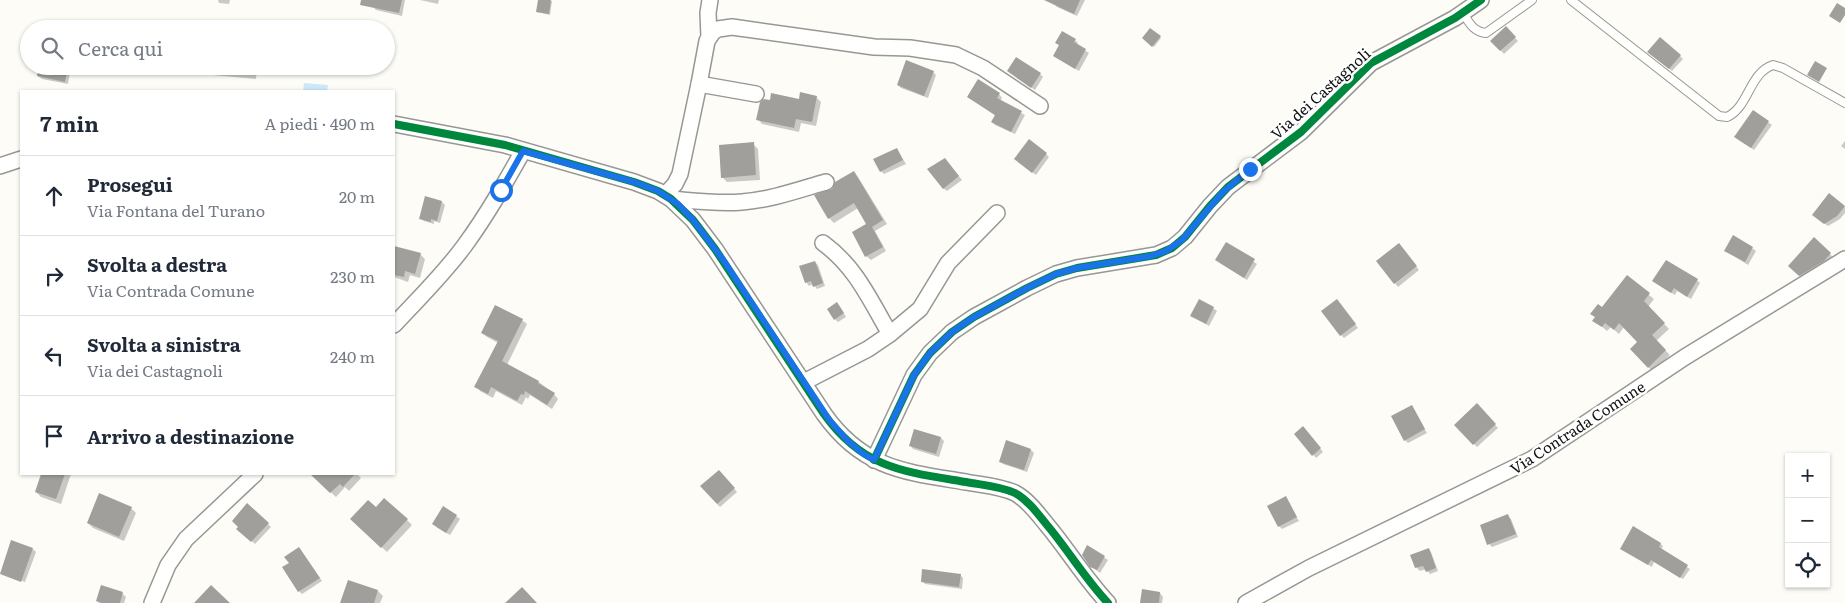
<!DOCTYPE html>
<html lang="it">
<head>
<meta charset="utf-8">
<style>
  body { margin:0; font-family:Literata,serif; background:#f2f2f3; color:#1f2937 }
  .controls { position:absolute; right:15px; bottom:15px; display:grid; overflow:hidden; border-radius:0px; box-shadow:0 1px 4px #0004 }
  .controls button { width:45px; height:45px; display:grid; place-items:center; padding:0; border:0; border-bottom:1px solid #e0e1e3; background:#fff; color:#1f2937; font:25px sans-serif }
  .stop { position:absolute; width:15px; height:15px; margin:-11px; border:4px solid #1a73e8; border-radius:50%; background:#fff }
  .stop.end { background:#1a73e8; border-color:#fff; box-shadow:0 1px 5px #0008 }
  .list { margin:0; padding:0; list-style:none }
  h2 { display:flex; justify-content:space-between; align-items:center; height:65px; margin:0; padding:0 20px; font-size:21px }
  h2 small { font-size:16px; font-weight:400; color:#747a83 }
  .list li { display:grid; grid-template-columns:32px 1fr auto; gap:15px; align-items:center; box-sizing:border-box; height:80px; padding:0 20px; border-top:1px solid #e0e1e3 }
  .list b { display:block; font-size:19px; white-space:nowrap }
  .list p { margin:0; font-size:16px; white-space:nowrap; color:#747a83 }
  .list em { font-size:16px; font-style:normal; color:#747a83 }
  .icon { flex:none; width:28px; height:28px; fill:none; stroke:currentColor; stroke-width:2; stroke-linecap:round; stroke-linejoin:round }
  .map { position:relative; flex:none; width:1845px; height:603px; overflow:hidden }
  .search { position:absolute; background:#fff; box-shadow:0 1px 4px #0004; left:20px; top:20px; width:375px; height:55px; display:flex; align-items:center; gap:12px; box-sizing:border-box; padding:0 18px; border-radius:28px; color:#747a83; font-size:19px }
  .panel { position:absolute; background:#fff; box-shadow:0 1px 4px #0004; left:20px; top:90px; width:375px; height:385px; border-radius:0px }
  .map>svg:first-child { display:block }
  .water { fill:#cde8f7 }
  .shadow { fill:#0003 }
  .building { fill:#a19f9c }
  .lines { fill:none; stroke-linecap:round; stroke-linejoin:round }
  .service-casing { stroke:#979795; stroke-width:10 }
  .minor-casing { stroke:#979795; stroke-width:18 }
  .service { stroke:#fffffe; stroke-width:8 }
  .minor { stroke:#fffffe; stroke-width:15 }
  .cycleway-casing { stroke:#fff; stroke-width:11 }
  .cycleway { stroke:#00873e; stroke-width:8 }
  .route { stroke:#1a73e8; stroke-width:6 }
  .labels { text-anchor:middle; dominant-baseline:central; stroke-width:5; stroke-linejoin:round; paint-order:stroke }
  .street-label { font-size:15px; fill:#111; stroke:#fff }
</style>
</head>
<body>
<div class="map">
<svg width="1845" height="603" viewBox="0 0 1845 603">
  <rect width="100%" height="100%" fill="#fdfcf7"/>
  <!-- water -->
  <polygon class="water" points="304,83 328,85 327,91 303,91"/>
  <!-- shadow -->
  <g class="shadow">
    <polygon points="218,0 230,0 229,4 219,3"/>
    <polygon points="375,0 405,0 402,16 376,10 373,7"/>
    <polygon points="420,0 439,0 438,4"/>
    <polygon points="539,0 552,1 550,15 537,12"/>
    <polygon points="1056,0 1085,0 1077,16 1057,7 1054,4"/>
    <polygon points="1506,28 1518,41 1504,54 1492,41"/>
    <polygon points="1150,29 1161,38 1154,47 1143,38"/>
    <polygon points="1075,40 1078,43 1077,45 1089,53 1079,71 1054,56 1060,46 1057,43"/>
    <polygon points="1652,55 1680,56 1683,59 1672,71"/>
    <polygon points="40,66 71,66 68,84 42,79 38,76"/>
    <polygon points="208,66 257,66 256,79 213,75 208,70"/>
    <polygon points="311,66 339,66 338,71"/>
    <polygon points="933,72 936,75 928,98 901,88 898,85"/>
    <polygon points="1012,74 1040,74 1043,77 1035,90"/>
    <polygon points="978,81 999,94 1002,98 1000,101 1025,115 1015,134 995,125 992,122 996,116 968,97"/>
    <polygon points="816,97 821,102 816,126 801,123 799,132 762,124 758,119 800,100"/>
    <polygon points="1753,112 1772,125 1754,150 1739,140"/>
    <polygon points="1845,141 1845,149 1841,146"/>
    <polygon points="753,144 758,149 760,180 727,182 722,177"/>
    <polygon points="897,149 906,164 884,174 881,171"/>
    <polygon points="1046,154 1049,157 1036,175 1018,162"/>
    <polygon points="948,163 962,180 947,191 943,188"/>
    <polygon points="854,173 858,177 887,224 875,231 886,251 871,260 866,256 868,224 858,208 834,223 829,218 833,190"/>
    <polygon points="1830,195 1845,207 1845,213 1840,219 1828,226 1817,218"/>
    <polygon points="442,202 445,205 440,223 434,221 434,224 424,221 420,218"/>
    <polygon points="1814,239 1835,259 1805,280 1795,271"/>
    <polygon points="1227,243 1257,264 1247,280 1220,263"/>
    <polygon points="394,247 420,254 425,259 420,278 410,275 408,282 394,277"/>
    <polygon points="1402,248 1419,270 1398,287 1377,261"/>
    <polygon points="1752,248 1756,251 1748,265 1726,251"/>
    <polygon points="815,262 818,265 825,286 817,289 813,284 809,286 806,282"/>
    <polygon points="1627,277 1654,299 1648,307 1669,329 1656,341 1670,355 1653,372 1631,349 1639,342 1624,327 1619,334 1611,327 1607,331 1594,320"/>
    <polygon points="1697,280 1700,283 1691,299 1677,291 1675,295 1657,284"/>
    <polygon points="1340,304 1358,328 1344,338 1341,335"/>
    <polygon points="840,307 846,317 838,322 835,319"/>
    <polygon points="1213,308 1217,311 1209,326 1192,316"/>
    <polygon points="522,320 527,324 507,365 539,382 554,394 558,399 552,409 530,395 528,399 526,397 522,405 496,391 493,398 480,391 476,386 498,343 487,337 482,333"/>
    <polygon points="1477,405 1498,428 1477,447 1456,425"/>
    <polygon points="1412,406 1427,433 1408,443 1405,440"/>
    <polygon points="915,430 941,438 944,441 939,457 913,449 910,445"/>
    <polygon points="1306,431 1323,452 1316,458 1296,434"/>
    <polygon points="1031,450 1034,453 1027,472 1003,464 1000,461"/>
    <polygon points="42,474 71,474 61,504 41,497 36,492"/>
    <polygon points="311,474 357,474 361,478 349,491 345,487 336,497"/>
    <polygon points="722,474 737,492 720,507 717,504"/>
    <polygon points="1286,498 1299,521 1282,529 1279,526"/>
    <polygon points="131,508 136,513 124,541 93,528 88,523"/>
    <polygon points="376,508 407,520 412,525 387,552 357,524"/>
    <polygon points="456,516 460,519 450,535 436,527"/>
    <polygon points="1508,516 1511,519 1518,537 1492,547 1489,544"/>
    <polygon points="268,524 271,527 255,544 238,529"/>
    <polygon points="1661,544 1663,546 1661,550 1690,569 1683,579 1654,562 1652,567 1625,551"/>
    <polygon points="1088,547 1108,560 1100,573 1091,566"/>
    <polygon points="33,549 36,552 25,582 0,573"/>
    <polygon points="1428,549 1431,552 1438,571 1430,574 1426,569 1420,571 1417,568 1412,555"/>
    <polygon points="300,550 322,581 302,594 299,591 290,564"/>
    <polygon points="960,575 963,578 962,589 925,584 922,581"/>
    <polygon points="102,587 123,594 126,597 124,603 99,603 97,601"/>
    <polygon points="1143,590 1160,593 1163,597 1162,603 1141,603"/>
    <polygon points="378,591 383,596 380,603 342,603"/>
  </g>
  <!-- building -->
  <g class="building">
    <polygon points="361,0 402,0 399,13 360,5"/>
    <polygon points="538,0 551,0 549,14 536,12"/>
    <polygon points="1044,0 1080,0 1074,14"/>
    <polygon points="1837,3 1845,8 1845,15 1840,23 1829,16"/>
    <polygon points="1506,26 1516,37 1500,51 1490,41"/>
    <polygon points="1150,28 1161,36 1152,47 1142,38"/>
    <polygon points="1062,31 1076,39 1074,42 1086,49 1075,69 1053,56 1059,45 1055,43"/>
    <polygon points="1660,37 1681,55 1669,69 1647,52"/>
    <polygon points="1016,57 1041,73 1031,88 1007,71"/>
    <polygon points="906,60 934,71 924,96 897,85"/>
    <polygon points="1815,61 1827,68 1819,82 1807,75"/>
    <polygon points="39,66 68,66 65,82 37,76"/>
    <polygon points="978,79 1000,93 997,98 1022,111 1011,132 991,122 995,115 967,97"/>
    <polygon points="800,92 817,96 812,122 796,119 794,128 756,120 760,102 764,99 770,100 771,93 799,99"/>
    <polygon points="1753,110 1769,121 1751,148 1734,137"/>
    <polygon points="1029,139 1047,153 1032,173 1014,159"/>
    <polygon points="754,142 756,175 721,178 719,145"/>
    <polygon points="897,148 903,160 880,172 873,159"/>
    <polygon points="945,158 959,176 943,189 927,169"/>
    <polygon points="854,171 883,220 872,227 883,247 865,257 852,232 866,224 854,203 828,219 814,195 832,189 835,182"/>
    <polygon points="1829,193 1845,206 1837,216 1824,224 1812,215"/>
    <polygon points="425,196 442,201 437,221 431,219 431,222 419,219"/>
    <polygon points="1733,235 1753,247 1745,262 1724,251"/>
    <polygon points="1814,237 1831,253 1824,261 1799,276 1788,266"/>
    <polygon points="1226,242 1255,259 1244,278 1215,260"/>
    <polygon points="1399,243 1417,266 1394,284 1376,261"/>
    <polygon points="394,246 421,253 415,274 405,271 404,277 394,275"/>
    <polygon points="1666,260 1698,279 1687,297 1674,288 1671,293 1652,281"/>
    <polygon points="815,261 823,283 813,287 811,281 805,283 799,266"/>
    <polygon points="1627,275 1650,293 1644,301 1665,323 1652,335 1666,350 1648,368 1630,349 1637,342 1619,323 1614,330 1605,323 1602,327 1592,321 1595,317 1590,314 1598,304 1602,307"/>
    <polygon points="1199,299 1214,307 1206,324 1190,316"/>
    <polygon points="1337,299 1356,324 1340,336 1321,311"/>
    <polygon points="837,302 844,313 834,320 827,309"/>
    <polygon points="495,305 523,319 502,361 539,381 538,383 555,393 547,405 525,391 524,395 521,394 517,401 491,387 488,394 474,387 498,341 481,333"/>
    <polygon points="1477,403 1496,424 1473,445 1454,425"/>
    <polygon points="1412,405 1425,429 1404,441 1391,416"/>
    <polygon points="1303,426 1321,448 1312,456 1294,434"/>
    <polygon points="914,429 941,437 936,454 909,446"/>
    <polygon points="1006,440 1031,449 1024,470 999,462"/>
    <polygon points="719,470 735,488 717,504 700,486"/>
    <polygon points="41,474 65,474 56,499 35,492"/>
    <polygon points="310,474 355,474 343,487 340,484 330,493"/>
    <polygon points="99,493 132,507 119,537 87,523"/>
    <polygon points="1286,496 1297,517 1278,527 1267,506"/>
    <polygon points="384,498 408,519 381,548 350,519 368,500 376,507"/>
    <polygon points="247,503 269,523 251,542 236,529 238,527 232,521"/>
    <polygon points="443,506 457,515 446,533 432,524"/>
    <polygon points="1508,514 1516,534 1487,545 1480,525"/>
    <polygon points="1633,526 1661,543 1659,547 1688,565 1680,578 1651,560 1648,565 1620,549"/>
    <polygon points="11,540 33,548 21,582 0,574"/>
    <polygon points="1087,545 1105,556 1097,570 1090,567 1082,555"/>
    <polygon points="299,547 320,578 298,592 282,567 289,563 284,557"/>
    <polygon points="1429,548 1436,568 1426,572 1423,566 1415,568 1410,555"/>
    <polygon points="922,569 961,574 959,587 921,582"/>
    <polygon points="348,580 378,590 374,603 340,603"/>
    <polygon points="101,585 123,592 120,603 102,603 96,601"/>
    <polygon points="211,585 230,603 194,603"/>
    <polygon points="522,587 537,603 505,603"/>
    <polygon points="1142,589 1160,592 1159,603 1140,603"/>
  </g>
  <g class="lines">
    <!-- service casing -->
    <g class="service-casing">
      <g id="service">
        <path d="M1571,0L1719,116L1727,117C1749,107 1749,73 1773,65L1783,68L1845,103"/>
        <path d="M1463,13C1469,23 1474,32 1486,33L1532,0"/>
      </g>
    </g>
    <!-- minor casing -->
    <g class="minor-casing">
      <g id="minor">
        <polyline points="709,37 708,13 710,0"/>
        <polyline points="699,84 756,94"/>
        <path d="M394,124L505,145L634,182L658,191L671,199L693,220L715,249L824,414C863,469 905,472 966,482C982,485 1000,486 1015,493C1028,500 1038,514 1047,525C1068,550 1086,580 1108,603"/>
        <polyline points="0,166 21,159"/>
        <polyline points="665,195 675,184 680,174 699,84 707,41 713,32 718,29 732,27 874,47 910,48 956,55 983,68 1040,106"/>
        <path d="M671,199C695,201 718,204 742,202C770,200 798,190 826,182"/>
        <path d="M394,325C418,299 444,274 465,245C487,215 505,183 523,151"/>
        <polyline points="890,334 920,309 948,263 997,213"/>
        <path d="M804,382L868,349L890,334C870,300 856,267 823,243"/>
        <polyline points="874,460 914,375 930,353 952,332 974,317 1027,288 1056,274 1077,268 1156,255 1172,248 1185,237 1210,206 1228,187 1301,132 1371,63 1455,18 1481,0"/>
        <polyline points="152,603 168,565 186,539 255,474"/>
        <polyline points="1246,603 1309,568 1532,459 1685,357 1845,259"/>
      </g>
    </g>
    <!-- service -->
    <use href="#service" class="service"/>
    <!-- minor -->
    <use href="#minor" class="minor"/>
    <!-- cycleway casing -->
    <g class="cycleway-casing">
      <g id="cycleway">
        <path d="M394,124L505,145L634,182L658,191L671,199L693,220L715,249L824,414C863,469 905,472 966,482C982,485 1000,486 1015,493C1028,500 1038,514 1047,525C1068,550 1086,580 1108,603"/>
        <polyline points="874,460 914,375 930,353 952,332 974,317 1027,288 1056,274 1077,268 1156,255 1172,248 1185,237 1210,206 1228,187 1301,132 1371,63 1455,18 1481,0"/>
      </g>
    </g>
    <!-- cycleway -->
    <use href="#cycleway" class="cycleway"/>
  </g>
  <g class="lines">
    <!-- route -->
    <polyline class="route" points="501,190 523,151 634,182 658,191 678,204 693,220 724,261 830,421 848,441 862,453 874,460 914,375 930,353 952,332 974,317 1027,288 1056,274 1077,268 1151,256 1166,251 1182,240 1222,193 1250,169"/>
  </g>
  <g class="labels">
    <!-- street labels -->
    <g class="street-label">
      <text transform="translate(1320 93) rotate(-42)">Via dei Castagnoli</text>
      <text transform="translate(1577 427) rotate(-33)">Via Contrada Comune</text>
    </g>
  </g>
</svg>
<div class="controls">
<button>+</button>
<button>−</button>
<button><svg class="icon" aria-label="locate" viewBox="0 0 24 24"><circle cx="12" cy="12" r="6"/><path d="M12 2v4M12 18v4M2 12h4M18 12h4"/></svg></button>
</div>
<div class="stop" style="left:501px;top:190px"></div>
<div class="stop end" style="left:1250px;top:169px"></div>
<div class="search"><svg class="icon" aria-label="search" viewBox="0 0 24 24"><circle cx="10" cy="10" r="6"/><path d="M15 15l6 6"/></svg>Cerca qui</div>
<section class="panel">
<h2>7 min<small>A piedi · 490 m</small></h2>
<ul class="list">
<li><svg class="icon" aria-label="ahead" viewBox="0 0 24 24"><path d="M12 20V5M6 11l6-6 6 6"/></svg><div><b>Prosegui</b><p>Via Fontana del Turano</p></div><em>20 m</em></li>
<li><svg class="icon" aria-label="right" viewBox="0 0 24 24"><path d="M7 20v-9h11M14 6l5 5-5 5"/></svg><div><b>Svolta a destra</b><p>Via Contrada Comune</p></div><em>230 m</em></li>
<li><svg class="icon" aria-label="left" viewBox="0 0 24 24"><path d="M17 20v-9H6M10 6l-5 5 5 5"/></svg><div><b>Svolta a sinistra</b><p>Via dei Castagnoli</p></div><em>240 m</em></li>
<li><svg class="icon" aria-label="arrive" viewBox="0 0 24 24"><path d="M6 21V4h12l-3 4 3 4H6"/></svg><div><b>Arrivo a destinazione</b></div></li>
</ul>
</section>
</div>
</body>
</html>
